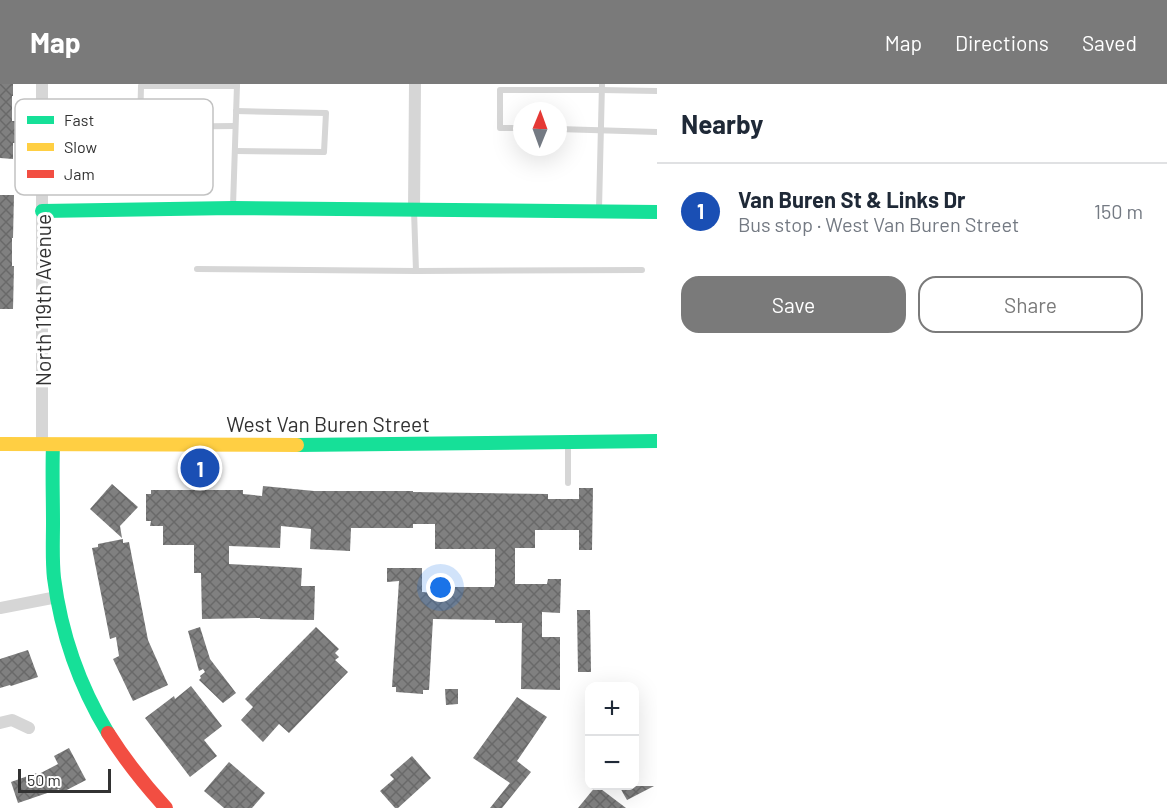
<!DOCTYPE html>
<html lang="en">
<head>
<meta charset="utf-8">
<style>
  body { margin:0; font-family:Barlow,sans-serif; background:#f2f2f3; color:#1f2937 }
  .controls { position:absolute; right:18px; bottom:18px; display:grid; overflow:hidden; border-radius:12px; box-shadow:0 6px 24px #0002 }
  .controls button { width:54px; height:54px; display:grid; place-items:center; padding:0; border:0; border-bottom:2px solid #e0e1e3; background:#fff; color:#1f2937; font:30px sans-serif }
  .compass { position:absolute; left:513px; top:18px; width:54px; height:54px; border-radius:50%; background:#fff; box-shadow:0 6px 24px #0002; rotate:1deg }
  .scale { position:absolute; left:18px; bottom:15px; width:93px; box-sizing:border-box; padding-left:6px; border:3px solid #323232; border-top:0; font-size:16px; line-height:21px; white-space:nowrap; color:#323232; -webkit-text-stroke:4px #fff; paint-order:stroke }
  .you { position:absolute; left:441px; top:504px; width:21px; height:21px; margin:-15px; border:4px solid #fff; border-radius:50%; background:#1a73e8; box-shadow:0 0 0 9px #1a73e833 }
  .badge { display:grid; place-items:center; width:39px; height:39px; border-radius:50%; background:#7a7a7a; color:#fff; font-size:20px; font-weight:700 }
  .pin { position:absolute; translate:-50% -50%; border:3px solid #fff; box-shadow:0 2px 6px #0006 }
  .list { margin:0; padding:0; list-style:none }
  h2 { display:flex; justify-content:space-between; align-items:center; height:78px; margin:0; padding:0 24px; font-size:26px }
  h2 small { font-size:20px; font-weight:400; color:#747a83 }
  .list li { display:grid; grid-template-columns:39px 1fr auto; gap:18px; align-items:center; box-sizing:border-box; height:96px; padding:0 24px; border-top:2px solid #e0e1e3 }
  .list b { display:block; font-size:22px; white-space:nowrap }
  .list p { margin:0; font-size:20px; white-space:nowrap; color:#747a83 }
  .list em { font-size:20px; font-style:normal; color:#747a83 }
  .actions { display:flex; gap:12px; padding:18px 24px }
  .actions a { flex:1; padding:14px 0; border:2px solid #7a7a7a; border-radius:18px; text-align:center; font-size:21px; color:#7a7a7a }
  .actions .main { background:#7a7a7a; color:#fff }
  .map { position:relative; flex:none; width:657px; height:724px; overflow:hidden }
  header { display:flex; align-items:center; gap:36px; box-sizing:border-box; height:84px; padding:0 30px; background:#7a7a7a; color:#fff }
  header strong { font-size:28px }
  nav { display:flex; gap:33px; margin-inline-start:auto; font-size:21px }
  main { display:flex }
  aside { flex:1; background:#fff }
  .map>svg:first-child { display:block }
  .building { fill:url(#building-cross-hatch) }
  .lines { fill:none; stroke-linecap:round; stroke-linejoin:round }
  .lane { stroke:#d6d6d6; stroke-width:6 }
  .street { stroke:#d6d6d6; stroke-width:12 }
  .fast { stroke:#16e098; stroke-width:14 }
  .slow { stroke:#ffcf43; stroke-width:14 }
  .jam { stroke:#f24e42; stroke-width:14 }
  .labels { text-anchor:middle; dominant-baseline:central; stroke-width:6; stroke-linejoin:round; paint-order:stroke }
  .street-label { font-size:21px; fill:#323232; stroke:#fff }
  .key { fill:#fff; stroke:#c2c2c2; stroke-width:1.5 }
  .key-label { font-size:16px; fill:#323232 }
</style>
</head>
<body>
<header>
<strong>Map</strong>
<nav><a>Map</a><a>Directions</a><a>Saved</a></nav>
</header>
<main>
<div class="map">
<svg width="657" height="724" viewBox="0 0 657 724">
  <defs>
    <pattern id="building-cross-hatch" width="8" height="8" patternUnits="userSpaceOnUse" patternTransform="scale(1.5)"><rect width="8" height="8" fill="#808080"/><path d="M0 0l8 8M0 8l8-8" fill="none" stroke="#696969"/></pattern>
  </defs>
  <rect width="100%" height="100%" fill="#fff"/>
  <!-- building -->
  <g class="building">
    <polygon points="0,0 13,0 13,12 12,12 12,37 17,37 17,59 13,59 13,75 0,74"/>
    <polygon points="0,111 14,111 13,154 12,154 12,182 14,182 13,225 0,225"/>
    <polygon points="112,400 138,423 120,442 122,454 90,425"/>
    <polygon points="263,402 314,407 413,407 413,408 548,410 548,415 579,415 579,404 593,404 592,466 579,466 579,446 535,446 535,464 515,464 515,500 547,500 548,495 561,495 560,529 542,528 542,553 560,553 560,606 521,605 522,539 495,539 495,536 433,535 429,606 423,606 423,610 396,608 396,603 392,603 399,497 387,498 387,484 422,484 422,508 447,510 447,503 494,503 495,500 495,465 435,465 435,440 413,440 413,444 351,444 350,467 310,465 311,445 281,442 280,464 229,462 229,480 302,484 301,502 315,502 314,536 260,535 260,534 202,535 201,489 194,489 194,461 163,461 163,442 150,442 151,437 146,437 146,410 151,410 151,406 243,406 243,410 262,412"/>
    <polygon points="123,455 123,459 129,458 148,556 168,601 133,617 113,575 119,572 116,553 110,555 92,464 98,463 98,460"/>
    <polygon points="577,526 590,526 591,588 578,588"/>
    <polygon points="200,543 210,575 236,609 223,619 199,596 201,594 200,592 205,588 203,585 199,587 188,547"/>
    <polygon points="316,543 339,565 335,569 339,573 335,576 348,588 289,649 279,640 263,658 241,636 253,623 245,615"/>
    <polygon points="28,566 38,593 11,602 10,601 0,604 0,575"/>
    <polygon points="191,602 222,642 204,656 217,672 190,693 145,634 174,612 175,615"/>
    <polygon points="445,605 458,605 458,620 446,621"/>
    <polygon points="517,613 547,633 517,677 531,688 502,724 490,724 510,699 473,674"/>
    <polygon points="69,664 86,696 61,709 59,705 18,719 11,698 36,689 37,691 58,680 54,672"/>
    <polygon points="412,672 431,694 398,724 395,724 380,707 394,695 390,691"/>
    <polygon points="229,678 265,709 252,724 224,724 204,707"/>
    <polygon points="596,702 597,702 626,724 578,724"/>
    <polygon points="619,702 654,702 627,716"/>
  </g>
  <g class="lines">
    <!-- lane -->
    <g class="lane">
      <polyline points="235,42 140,43 141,2 237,2"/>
      <polyline points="522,44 500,44 500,6 602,6 657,7"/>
      <polyline points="558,45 657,48"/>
      <polyline points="235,67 324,68 326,29 236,27"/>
      <polyline points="233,122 237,1"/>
      <polyline points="599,125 602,0"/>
      <polyline points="414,126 416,187 642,186"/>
      <polyline points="197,185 416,187"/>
      <polyline points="568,399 568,360"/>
    </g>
    <!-- street -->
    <g class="street">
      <polyline points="42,0 42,361"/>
      <polyline points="414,126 415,0"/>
      <polyline points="0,524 57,513"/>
      <polyline points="0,639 12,636 29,644"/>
    </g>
    <!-- fast -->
    <g class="fast">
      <polyline points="42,127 233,124 657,128"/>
      <path d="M53,361C52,387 53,413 53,439C53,457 52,476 54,494C61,549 79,601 108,649"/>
      <polyline points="297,361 657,357"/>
    </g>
    <!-- slow -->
    <polyline class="slow" points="0,360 297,361"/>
    <!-- jam -->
    <path class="jam" d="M108,649C125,676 144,700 166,724"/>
  </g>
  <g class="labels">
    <!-- street labels -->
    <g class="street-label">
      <text transform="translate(42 216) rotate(-90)">North 119th Avenue</text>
      <text x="328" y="339">West Van Buren Street</text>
    </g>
  </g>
  <!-- legend -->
  <rect x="15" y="15" width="198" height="96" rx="9" class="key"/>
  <rect x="27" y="32" width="27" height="8" fill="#16e098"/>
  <rect x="27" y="59" width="27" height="8" fill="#ffcf43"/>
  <rect x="27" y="86" width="27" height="8" fill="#f24e42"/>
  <g class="key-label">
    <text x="64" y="42">Fast</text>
    <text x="64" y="69">Slow</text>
    <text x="64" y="96">Jam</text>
  </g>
</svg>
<div class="controls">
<button>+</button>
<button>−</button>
</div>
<svg class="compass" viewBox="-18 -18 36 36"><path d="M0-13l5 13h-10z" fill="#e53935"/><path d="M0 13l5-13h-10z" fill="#747a83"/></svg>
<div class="scale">50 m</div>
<div class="you"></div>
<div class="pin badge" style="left:200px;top:384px;background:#1a4fb4">1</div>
</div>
<aside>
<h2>Nearby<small></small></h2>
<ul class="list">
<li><span class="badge" style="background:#1a4fb4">1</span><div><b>Van Buren St &amp; Links Dr</b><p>Bus stop · West Van Buren Street</p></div><em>150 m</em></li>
</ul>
<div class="actions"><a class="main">Save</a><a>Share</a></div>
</aside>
</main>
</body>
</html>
